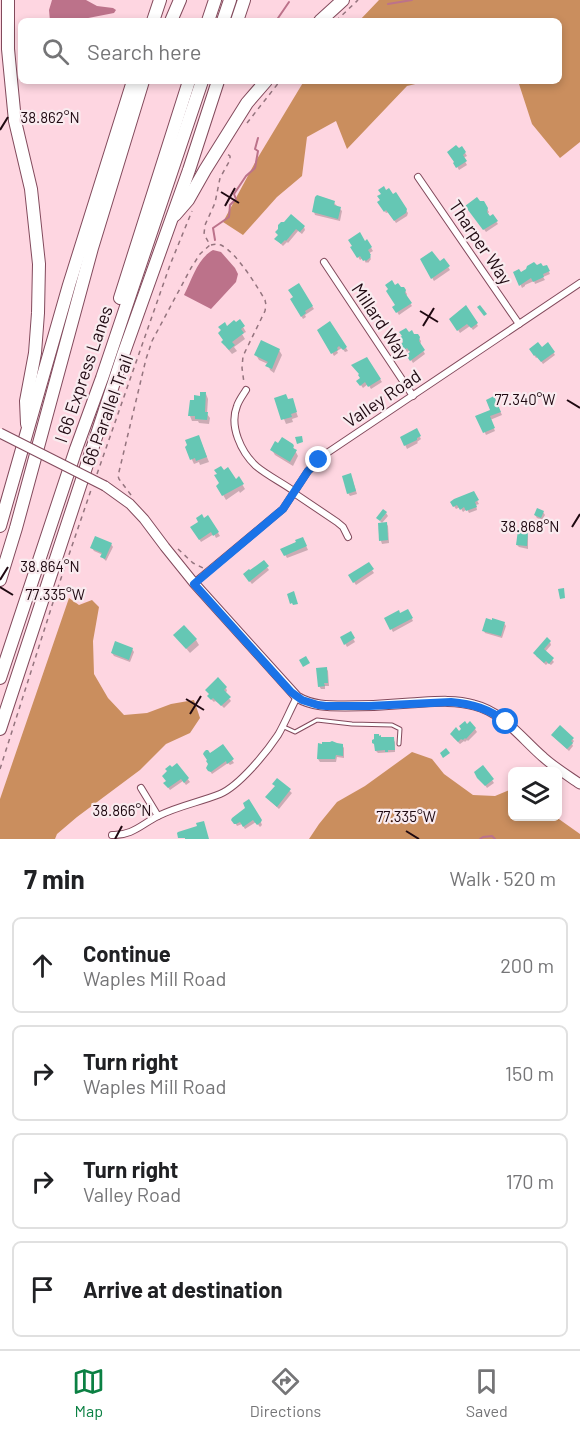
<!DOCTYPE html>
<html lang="en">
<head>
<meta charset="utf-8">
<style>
  body { margin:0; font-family:Barlow,sans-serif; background:#f6f6f6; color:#202124 }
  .controls { position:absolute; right:18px; bottom:18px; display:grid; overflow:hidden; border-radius:9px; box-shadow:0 3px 9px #0003 }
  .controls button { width:54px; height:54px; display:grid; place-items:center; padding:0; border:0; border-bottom:2px solid #e0e0e0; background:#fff; color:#202124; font:30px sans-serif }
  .stop { position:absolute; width:18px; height:18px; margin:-14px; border:4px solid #1a73e8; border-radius:50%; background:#fff }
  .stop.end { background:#1a73e8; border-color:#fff; box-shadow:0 2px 6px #0008 }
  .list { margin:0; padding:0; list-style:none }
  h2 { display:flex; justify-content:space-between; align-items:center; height:78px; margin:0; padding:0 24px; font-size:26px }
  h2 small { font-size:20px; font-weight:400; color:#757577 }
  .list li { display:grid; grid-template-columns:39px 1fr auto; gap:18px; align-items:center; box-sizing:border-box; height:96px; margin:0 12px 12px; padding:0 12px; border:2px solid #e0e0e0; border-radius:9px }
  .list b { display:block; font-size:22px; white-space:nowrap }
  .list p { margin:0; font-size:20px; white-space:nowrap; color:#757577 }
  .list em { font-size:20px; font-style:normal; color:#757577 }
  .icon { flex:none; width:33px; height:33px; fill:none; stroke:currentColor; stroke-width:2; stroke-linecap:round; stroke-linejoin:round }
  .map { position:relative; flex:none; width:580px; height:839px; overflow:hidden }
  .search { position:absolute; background:#fff; box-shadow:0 3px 9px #0003; left:18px; right:18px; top:18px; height:66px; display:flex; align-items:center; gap:15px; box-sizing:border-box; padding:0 21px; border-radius:9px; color:#757577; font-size:22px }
  .sheet { height:510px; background:#fff }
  nav { display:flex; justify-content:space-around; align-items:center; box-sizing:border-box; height:84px; border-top:2px solid #e0e0e0; background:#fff; font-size:16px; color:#757577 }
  nav a { display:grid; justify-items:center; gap:3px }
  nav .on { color:#0b8043 }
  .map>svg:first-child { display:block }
  .forest { fill:#ca8e5e }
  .water { fill:#bc728a }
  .shadow { fill:#0003 }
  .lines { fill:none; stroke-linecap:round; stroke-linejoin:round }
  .stream { stroke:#bc728a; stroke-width:2 }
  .building { fill:#65c7b4 }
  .service-casing { stroke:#824a5c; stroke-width:5 }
  .minor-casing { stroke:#824a5c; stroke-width:8 }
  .secondary-casing { stroke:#824a5c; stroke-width:11 }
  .motorway-casing { stroke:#824a5c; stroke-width:14 }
  .path { stroke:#94747e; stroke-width:1.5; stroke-dasharray:4.5 4.5; stroke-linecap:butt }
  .service { stroke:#fff; stroke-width:3 }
  .minor { stroke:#fff; stroke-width:6 }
  .secondary { stroke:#fff; stroke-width:9 }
  .motorway { stroke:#fff; stroke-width:12 }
  .secondary-bridge-casing { stroke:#824a5c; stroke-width:11; stroke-linecap:butt }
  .secondary-bridge { stroke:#fff; stroke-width:9 }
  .route { stroke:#1a73e8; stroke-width:8 }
  .ticks { fill:none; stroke:#1f0911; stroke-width:2 }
  .labels { text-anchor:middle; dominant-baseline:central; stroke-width:4.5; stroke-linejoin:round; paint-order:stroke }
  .street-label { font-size:18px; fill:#1f0911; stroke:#f9ebef }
  .ticks-label { font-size:15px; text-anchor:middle; fill:#1f0911; stroke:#f9ebef; stroke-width:4.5; stroke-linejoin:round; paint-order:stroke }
</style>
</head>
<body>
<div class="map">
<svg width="580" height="839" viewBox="0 0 580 839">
  <rect width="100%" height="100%" fill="#fed6e1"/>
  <!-- forest -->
  <g class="forest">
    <polygon points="379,0 580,0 580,142 560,158 532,124 519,84 516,81 559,81 559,21 359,21"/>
    <polygon points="304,81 428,81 407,86 347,149 336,121 307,137 302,176 277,197 243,235 223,222 257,159"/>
    <polygon points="69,598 79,605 92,600 99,607 93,641 94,674 108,698 124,715 147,713 171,704 194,700 200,718 190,733 166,744 140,770 77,817 57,834 55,839 0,839 0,799"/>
    <polygon points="412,752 432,759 444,774 473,795 495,796 512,789 512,816 556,817 580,834 580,839 309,839 319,824 337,802 365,786"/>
  </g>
  <!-- water -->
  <g class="water">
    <polygon points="52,0 86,0 97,6 113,8 116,10 114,13 78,20 50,21 49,10"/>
    <path d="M213,250L221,252L235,268L238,274L236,282L211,309L184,295C192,279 198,258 213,250Z"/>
  </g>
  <!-- shadow -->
  <g class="shadow">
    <polygon points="462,148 467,156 463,158 467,165 459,170 455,163 456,163 458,150"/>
    <polygon points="395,194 408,213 407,216 396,223 389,212 386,213 381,205 381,201"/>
    <polygon points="334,203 342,211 340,221 315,215 314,212"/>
    <polygon points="487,209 489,212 487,215 489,218 492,216 498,224 486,232 478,221"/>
    <polygon points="281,224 304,227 305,230 302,234 298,231 288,243 287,242 283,246 276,239 279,236"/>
    <polygon points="367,241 373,251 368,254 371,259 368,263 367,262 366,263 363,258 360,260 352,247"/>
    <polygon points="444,260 450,270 434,281 428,271"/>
    <polygon points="546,266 550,274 543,277 545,280 535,284 534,281 525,285 525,286 522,288 515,272 520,274"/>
    <polygon points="298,285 314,309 305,315 306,317 303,319 292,299 294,297"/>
    <polygon points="395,287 405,291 407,294 406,297 412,306 399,315 394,307 397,306"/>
    <polygon points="466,308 478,326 473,330 470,326 460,333 451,319"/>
    <polygon points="330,323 348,351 345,352 342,348 337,351 338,353 334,356 319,330"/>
    <polygon points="243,327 246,332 242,334 245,339 234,347 237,351 232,354 226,347 226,328"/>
    <polygon points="409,334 417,336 421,341 420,345 425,354 413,363 408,355 412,353 410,350 407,352 403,345"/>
    <polygon points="548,345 555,355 543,364 538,357 536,358 531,350 542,349"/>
    <polygon points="279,350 282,355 274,373 270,370 268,364 259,360 256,355"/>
    <polygon points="366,359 382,382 371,389 368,384 363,388 358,381 362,379"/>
    <polygon points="206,394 208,399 207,414 210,418 209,424 199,423 198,421 192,421 190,416 201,398"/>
    <polygon points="494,398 502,415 490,420 495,431 486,435 478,417 492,411"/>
    <polygon points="276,399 288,401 292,400 298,417 292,419 293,422 286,424"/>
    <polygon points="416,430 421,439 417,442 418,443 407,449 402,438"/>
    <polygon points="201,442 209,462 200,465 199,462 194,464 186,447"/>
    <polygon points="292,445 298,456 293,466 275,455 272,450"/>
    <polygon points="352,478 357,494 350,496 348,493"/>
    <polygon points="239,479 245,489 240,493 239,491 226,500 218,486 221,484 236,481"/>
    <polygon points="473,493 479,504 476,505 477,510 469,513 467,509 463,512 460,507 456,509 452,503"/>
    <polygon points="543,512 545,515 542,520 537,518 535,515"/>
    <polygon points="386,513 388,516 382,523 380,521"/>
    <polygon points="208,517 220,536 216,538 214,534 201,542 192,527"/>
    <polygon points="386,523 388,526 389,543 382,544 381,541"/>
    <polygon points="527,533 528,536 528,549 519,547 517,545"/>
    <polygon points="303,539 308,550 287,558 282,549"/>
    <polygon points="111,544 113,547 106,561 102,557 103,555 94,551 92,548"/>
    <polygon points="263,562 269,570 252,584 246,577"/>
    <polygon points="368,564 374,573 356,585 350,576"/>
    <polygon points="408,611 413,621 393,632 386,619 400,615"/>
    <polygon points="493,622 504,623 506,626 502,638 485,633 484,631"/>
    <polygon points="350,633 355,642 347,647 342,638"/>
    <polygon points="175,635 196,640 199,645 190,653"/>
    <polygon points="550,642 551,645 545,652 554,662 551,665 548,663 546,665 536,656"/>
    <polygon points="132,649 134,652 130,662 114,656 112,653"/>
    <polygon points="326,668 328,671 329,686 325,686 325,689 321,689 319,686"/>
    <polygon points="226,688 227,691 225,693 231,701 224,708 220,704 215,701 214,702 211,699"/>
    <polygon points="467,726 475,729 477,732 468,741 467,740 465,742 464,741 460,744 453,737"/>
    <polygon points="555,738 572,739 574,741 572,744 573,746 569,751"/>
    <polygon points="381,739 393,739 395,742 395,752 378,753 376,751 376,740"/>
    <polygon points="319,745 342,745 344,748 344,758 337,757 336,762 320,762 318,759"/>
    <polygon points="223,746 234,763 230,765 228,763 212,774 208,768 209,754"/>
    <polygon points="177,765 190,782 186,785 183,781 170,790 167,786 167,781 172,769"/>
    <polygon points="478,775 492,780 494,783 487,788"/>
    <polygon points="277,780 292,793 279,809 266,797 276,787"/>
    <polygon points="233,819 260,820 262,825 260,827 256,822 245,829 242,824 237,826"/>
  </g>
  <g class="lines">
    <!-- stream -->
    <g class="stream">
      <polyline points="388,4 412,0"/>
      <polyline points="276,21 289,2"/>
      <polyline points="215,240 213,228 229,217 230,205 236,199 234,194 246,176 255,168 258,151 255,149 258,138"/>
      <polyline points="480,839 483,837 492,836 495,839"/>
    </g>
  </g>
  <!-- building -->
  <g class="building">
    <polygon points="456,145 459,148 462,146 466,152 463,155 467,161 456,168 453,163 454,162 447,152"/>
    <polygon points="384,186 386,190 389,188 393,194 396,192 407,209 406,213 394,221 386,210 384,212 377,202 380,200 377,196 381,194 378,190"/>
    <polygon points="317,195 335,201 334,205 341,207 338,219 312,212 315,197"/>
    <polygon points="477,197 480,201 484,201 488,208 487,212 490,216 493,214 498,221 483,230 465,206"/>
    <polygon points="291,214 305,226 300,232 296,229 286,241 285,240 281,244 274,239 278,235 275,232 278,229 278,225 281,222 284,222"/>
    <polygon points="360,232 365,241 367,239 372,247 368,250 371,255 370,256 371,257 366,261 365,260 363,261 360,256 357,258 350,247 352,246 348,240"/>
    <polygon points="432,251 440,261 444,258 450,266 431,279 420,259"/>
    <polygon points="534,262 537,265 541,263 543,266 547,265 550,271 543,274 544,277 533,282 531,278 519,286 513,272 519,269 521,272 526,269 527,266"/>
    <polygon points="392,280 395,285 398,283 401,287 404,287 406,290 405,293 412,303 396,313 392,307 395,305 386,291 388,289 385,285"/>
    <polygon points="299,283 313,306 305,311 306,313 301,317 290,299 293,297 288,290"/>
    <polygon points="466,305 478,323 471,328 467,324 457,331 449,319"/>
    <polygon points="480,305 487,314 484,316 477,307"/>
    <polygon points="240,319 245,326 241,329 244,333 232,342 235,345 229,350 221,342 223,340 218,333 221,330 218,327 225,322 227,326 234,320 236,322"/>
    <polygon points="330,321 347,347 343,350 339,346 337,348 338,350 331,354 317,330"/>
    <polygon points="406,328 409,332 412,330 414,334 418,334 420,337 419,341 425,350 410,361 406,355 410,352 407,348 404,350 401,344 403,342 400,337 402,336 399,332"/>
    <polygon points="261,340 280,349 272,369 265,366 268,362 254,355"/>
    <polygon points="538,342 542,347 548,342 555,352 541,362 535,355 534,356 529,349"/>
    <polygon points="367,357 381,379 368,387 365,382 360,386 356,381 360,378 358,375 359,374 351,365"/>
    <polygon points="200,392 206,392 205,412 208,412 207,420 195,419 195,416 188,416 190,400 194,400 194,395 200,396"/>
    <polygon points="286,394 288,399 293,398 297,412 291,414 292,417 281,420 274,398"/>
    <polygon points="494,396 501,412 490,416 495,428 483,433 475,416 490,410 486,400"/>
    <polygon points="417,428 421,436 417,438 417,440 404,446 400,437"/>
    <polygon points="199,435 207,457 196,461 195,458 190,460 185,447 187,445 185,440"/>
    <polygon points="302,436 303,442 297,444 295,437"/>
    <polygon points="282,437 293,444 294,446 293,448 297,450 290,462 270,450 275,441 278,443"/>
    <polygon points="221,466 224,470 228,467 236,479 239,476 244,484 222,496 216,486 219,483 214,475 217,474 214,470"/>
    <polygon points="351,473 356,491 347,494 342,476"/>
    <polygon points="474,491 479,500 475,502 477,507 466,511 464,507 460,510 457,505 453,507 450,502 454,499"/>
    <polygon points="537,508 544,511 541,518 534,515"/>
    <polygon points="383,509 387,512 380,521 376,518"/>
    <polygon points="202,514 204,518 208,515 219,532 213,536 211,532 199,540 190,527 198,522 196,518"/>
    <polygon points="387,522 388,540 379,541 378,523"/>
    <polygon points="518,530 528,531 527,546 516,545"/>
    <polygon points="95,536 112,543 105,559 100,557 102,553 90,548"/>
    <polygon points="303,537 307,546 284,556 280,549 296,542 295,540"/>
    <polygon points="264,560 269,566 249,582 243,574 249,569 250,570"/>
    <polygon points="369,562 374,569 353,583 348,575"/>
    <polygon points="564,588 565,598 560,599 558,589"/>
    <polygon points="294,591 298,604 293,605 292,603 290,604 287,594"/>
    <polygon points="408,609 413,618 390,630 384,618 399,610 400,613"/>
    <polygon points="486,618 492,620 492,618 505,622 501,636 482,631"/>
    <polygon points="184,625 197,639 186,649 173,635"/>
    <polygon points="351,631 355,638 344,645 340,637"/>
    <polygon points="547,637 551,641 544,649 554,658 549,664 546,661 544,663 533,653"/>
    <polygon points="115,641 133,648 129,660 111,653"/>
    <polygon points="306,656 310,663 303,667 299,660"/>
    <polygon points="327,667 328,683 324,683 325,686 318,687 316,668"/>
    <polygon points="218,677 227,687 224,690 231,697 221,706 213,698 211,700 207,696 209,694 205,690"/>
    <polygon points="465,721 467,724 470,721 476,728 466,739 465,738 463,740 461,739 458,742 450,734 456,727 459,731 461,729 459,726"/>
    <polygon points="560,725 574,738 571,741 573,743 567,749 551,735"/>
    <polygon points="374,734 379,734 379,736 381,735 381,737 394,737 395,750 388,750 388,752 385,752 385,750 375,751 374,744 372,743 372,740 374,739"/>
    <polygon points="332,741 337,743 343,744 343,756 336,755 335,759 317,759 318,743 322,744 322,742 330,742"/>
    <polygon points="223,744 234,759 227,764 226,761 211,772 208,771 206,768 208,764 206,761 207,760 203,754 204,752 206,750 208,750 210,753 213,751"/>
    <polygon points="446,748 450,753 443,758 440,753"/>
    <polygon points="177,763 189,778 184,783 181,779 168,788 163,783 166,781 162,776 167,771 165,769 170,765 172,767"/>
    <polygon points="483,765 494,779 485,786 477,778 474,772"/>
    <polygon points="277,778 291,789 277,807 265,797 275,786 272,784"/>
    <polygon points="249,799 262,820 261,822 257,825 253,820 243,827 240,822 236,824 234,824 231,820 232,818 245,808 243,803"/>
    <polygon points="204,821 209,839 185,839 185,838 178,838 177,833 178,832 197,826 196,823"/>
  </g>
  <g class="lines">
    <!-- service casing -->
    <g class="service-casing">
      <polyline id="service" points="284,727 295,732 317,720 352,724 392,725 400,729 399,744"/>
    </g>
    <!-- minor casing -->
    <g class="minor-casing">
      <g id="minor">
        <polyline points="418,177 519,324"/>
        <polyline points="324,262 413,396"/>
        <path d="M246,390C243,395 239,400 237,406C229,426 241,452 256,466C268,476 283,483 295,492"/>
        <polyline points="294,493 337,522 343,527 348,537"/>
        <polyline points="194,583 283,509 308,471 327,453 580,283"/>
        <polyline points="141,788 158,816"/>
        <path d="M112,835C132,836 142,824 158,816C178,806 200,802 220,794C239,786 266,753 278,735C285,723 290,710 297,697"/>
      </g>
    </g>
    <!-- secondary casing -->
    <g class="secondary-casing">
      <path id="secondary" d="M105,486L130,504L144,519L165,547L194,583L297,697C312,706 328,706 345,706C367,706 388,705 410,703C431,702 453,699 474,705C503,712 521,738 543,757C554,767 567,775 580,784"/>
    </g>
    <!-- motorway casing -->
    <g class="motorway-casing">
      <g id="motorway">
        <polyline points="8,0 8,49 15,121 31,189 39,264 38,313 35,353 26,401 27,424"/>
        <polyline points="153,21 160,0"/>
        <polyline points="171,21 180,0"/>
        <polyline points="208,21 215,0"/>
        <polyline points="223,21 230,0"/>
        <polyline points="237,21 244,0"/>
        <polyline points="320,21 343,0"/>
        <polyline points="175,215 188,200 205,170 247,103 266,81"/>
        <polyline points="120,298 189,81"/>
        <polyline points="0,526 69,285 133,81"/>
        <polyline points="0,580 16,528 92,248 143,81"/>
        <polyline points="0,678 76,449 102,378 202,81"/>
        <polyline points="0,729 123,355 189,170 218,81"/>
      </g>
    </g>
    <!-- path -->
    <g class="path">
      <polyline points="336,21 358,0"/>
      <polyline points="247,123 280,81"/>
      <path d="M211,245C215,244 216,244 221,245C236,252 257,286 265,300L266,305L265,311L243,356L242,368L244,383"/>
      <polyline points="97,474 170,265 192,211"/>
      <polyline points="131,495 119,479 118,476 146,359 152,341 191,268 200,254 210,245 204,234 205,225 215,203 220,178 230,160 230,156 226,153"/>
      <polyline points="178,549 193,563 203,568"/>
      <polyline points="0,769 56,593 92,487"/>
    </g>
    <!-- service -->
    <use href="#service" class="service"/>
    <!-- minor -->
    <use href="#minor" class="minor"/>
    <!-- secondary -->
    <use href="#secondary" class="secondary"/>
    <!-- motorway -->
    <use href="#motorway" class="motorway"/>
    <!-- secondary-bridge casing -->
    <g class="secondary-bridge-casing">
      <polyline id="secondary-bridge" points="0,433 105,486"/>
    </g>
    <!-- secondary-bridge -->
    <use href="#secondary-bridge" class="secondary-bridge"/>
  </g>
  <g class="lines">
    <!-- route -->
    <path class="route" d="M319,460L308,471L283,509L194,584L291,692L302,700L318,705L326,706H369L451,702C473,704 489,709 506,722"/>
  </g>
  <!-- ticks -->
  <path class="ticks" d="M0,130L8,117M221,192L239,203M225,206L235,188M420,311L438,322M423,326L434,308M567,400L580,408M572,527L580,514M0,580L8,567M0,587L13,595M186,699L204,710M190,714L201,696M406,831L419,839M115,839L122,826"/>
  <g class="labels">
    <!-- street labels -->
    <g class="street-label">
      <text transform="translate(481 242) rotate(56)">Tharper Way</text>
      <text transform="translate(381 321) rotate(56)">Millard Way</text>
      <text transform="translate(83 374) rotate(-71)">I 66 Express Lanes</text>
      <text transform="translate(382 398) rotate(-34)">Valley Road</text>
      <text transform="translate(107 410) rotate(-70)">66 Parallel Trail</text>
    </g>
  </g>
  <g class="ticks-label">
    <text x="50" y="123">38.862°N</text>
    <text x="525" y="405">77.340°W</text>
    <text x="530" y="532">38.868°N</text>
    <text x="50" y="572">38.864°N</text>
    <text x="55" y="600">77.335°W</text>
    <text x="122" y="816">38.866°N</text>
    <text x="406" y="822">77.335°W</text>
  </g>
</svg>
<div class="controls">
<button><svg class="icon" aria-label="layers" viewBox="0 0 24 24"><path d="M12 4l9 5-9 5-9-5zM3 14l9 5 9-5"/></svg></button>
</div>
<div class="stop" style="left:506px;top:722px"></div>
<div class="stop end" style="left:319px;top:460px"></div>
<div class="search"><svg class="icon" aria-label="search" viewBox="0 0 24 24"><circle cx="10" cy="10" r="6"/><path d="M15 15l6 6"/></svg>Search here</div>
</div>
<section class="sheet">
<h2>7 min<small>Walk · 520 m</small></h2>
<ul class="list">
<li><svg class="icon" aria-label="ahead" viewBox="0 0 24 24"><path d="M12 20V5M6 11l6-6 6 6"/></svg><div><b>Continue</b><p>Waples Mill Road</p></div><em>200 m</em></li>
<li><svg class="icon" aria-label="right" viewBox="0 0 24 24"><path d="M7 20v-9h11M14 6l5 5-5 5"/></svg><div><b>Turn right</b><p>Waples Mill Road</p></div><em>150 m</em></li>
<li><svg class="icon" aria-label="right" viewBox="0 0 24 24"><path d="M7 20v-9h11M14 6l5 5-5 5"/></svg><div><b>Turn right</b><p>Valley Road</p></div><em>170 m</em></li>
<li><svg class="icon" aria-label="arrive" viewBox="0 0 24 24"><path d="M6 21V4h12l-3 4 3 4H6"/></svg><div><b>Arrive at destination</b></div></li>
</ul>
</section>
<nav>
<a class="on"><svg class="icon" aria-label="map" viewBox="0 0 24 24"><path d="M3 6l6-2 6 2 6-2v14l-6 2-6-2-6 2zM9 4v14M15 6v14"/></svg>Map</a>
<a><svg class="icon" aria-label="directions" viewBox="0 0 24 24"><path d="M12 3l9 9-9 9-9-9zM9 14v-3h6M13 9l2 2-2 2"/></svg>Directions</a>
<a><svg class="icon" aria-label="saved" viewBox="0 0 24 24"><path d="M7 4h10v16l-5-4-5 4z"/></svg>Saved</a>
</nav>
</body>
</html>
